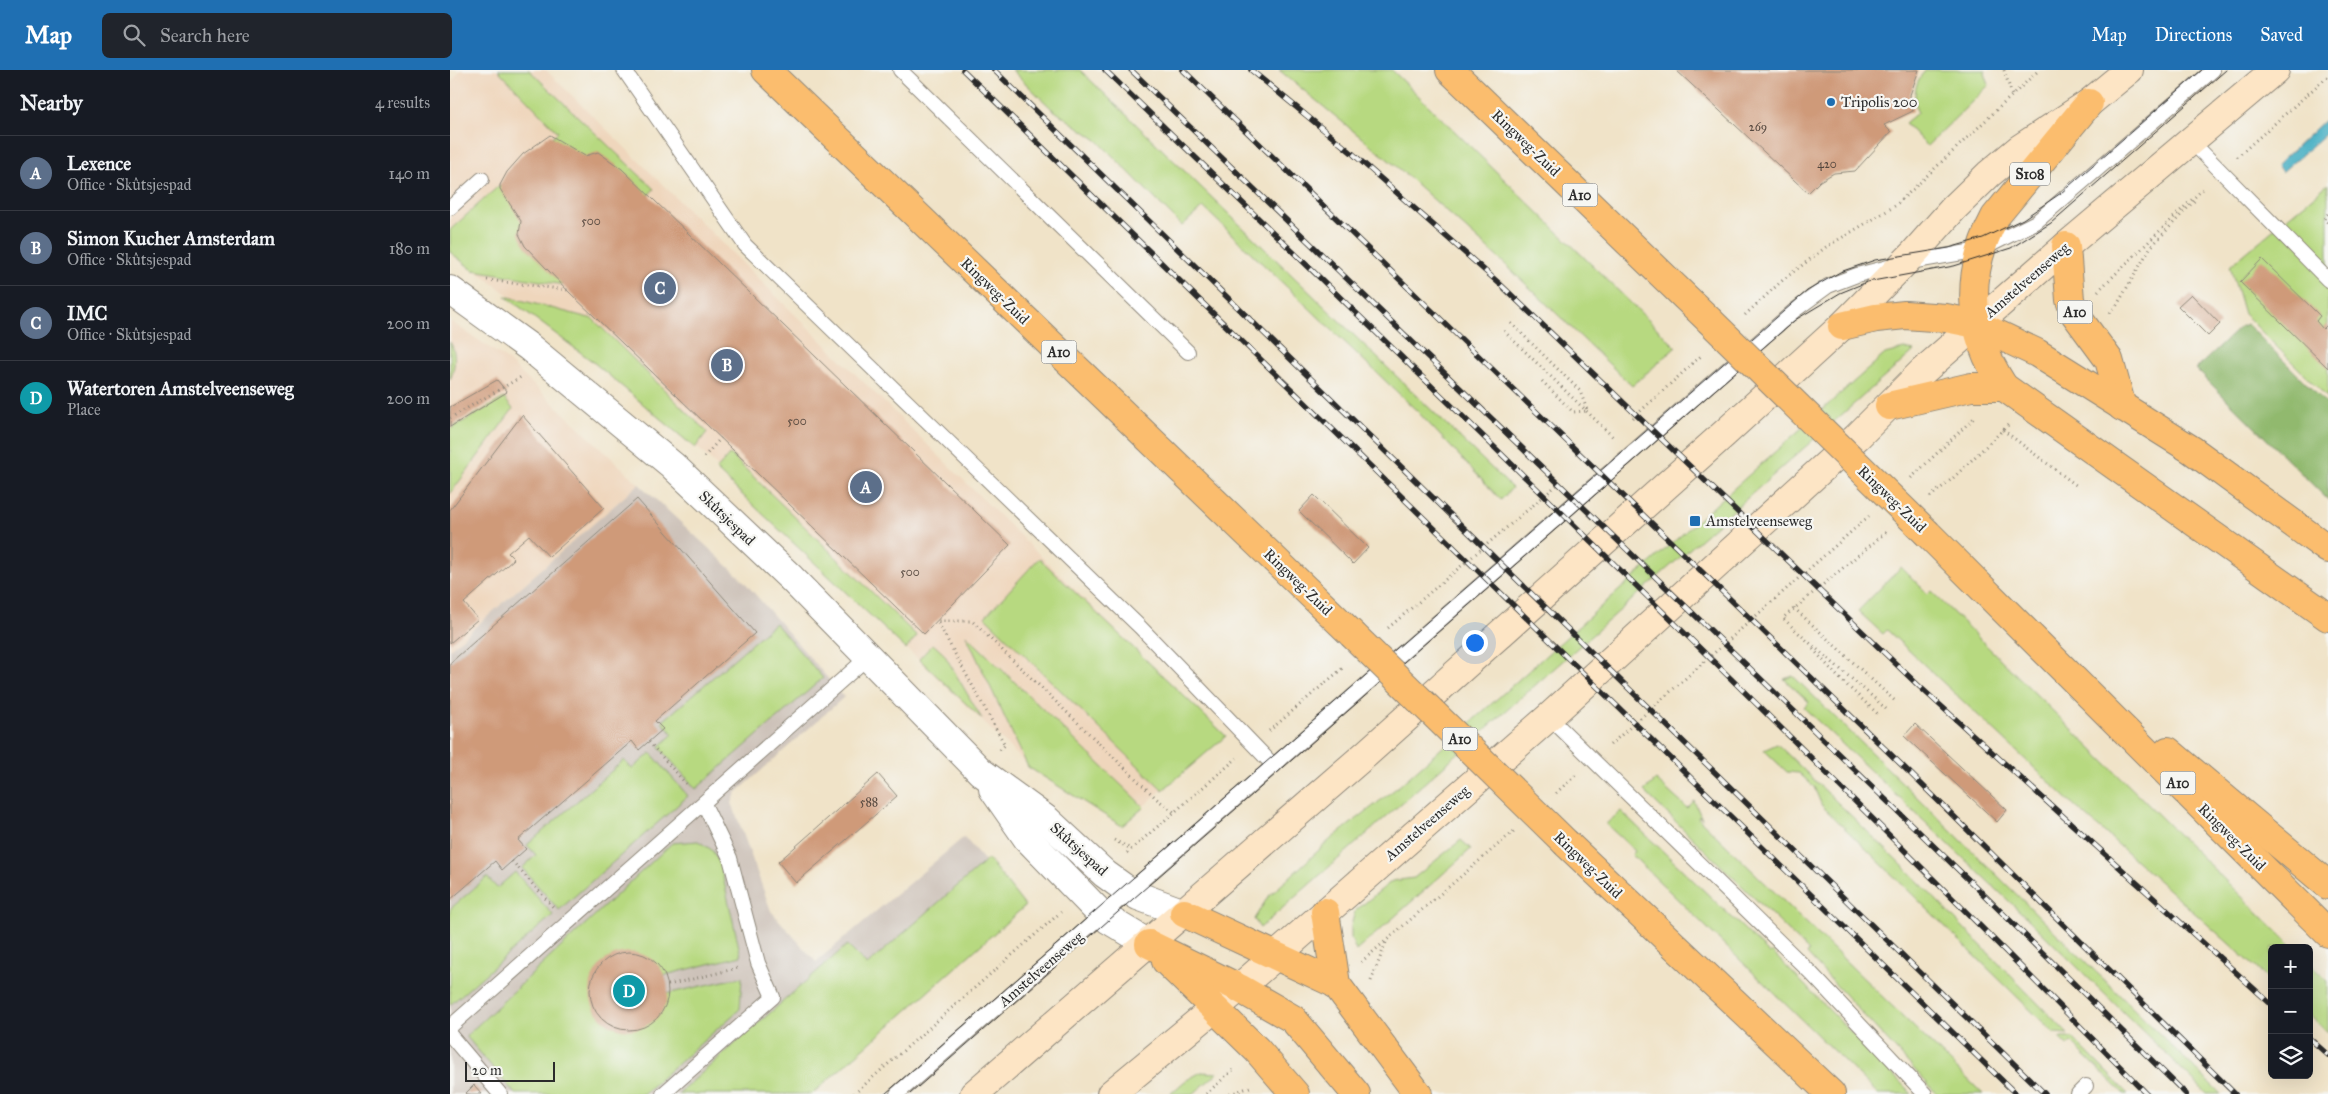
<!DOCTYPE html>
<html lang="en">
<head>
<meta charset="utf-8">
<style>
  body { margin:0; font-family:"IM FELL Great Primer",serif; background:#20242c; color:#f1f3f6 }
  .controls { position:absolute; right:15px; bottom:15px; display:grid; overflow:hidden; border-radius:8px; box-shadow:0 5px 20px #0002 }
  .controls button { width:45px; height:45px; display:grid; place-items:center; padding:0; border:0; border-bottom:1px solid #363941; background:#171b24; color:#f1f3f6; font:25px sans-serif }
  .scale { position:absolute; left:15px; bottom:12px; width:90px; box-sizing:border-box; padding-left:5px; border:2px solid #2b2b2b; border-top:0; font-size:14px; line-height:18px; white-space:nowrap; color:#2b2b2b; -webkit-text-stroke:4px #f6f6f2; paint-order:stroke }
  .you { position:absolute; left:1024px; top:572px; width:18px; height:18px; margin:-12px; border:4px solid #fff; border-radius:50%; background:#1a73e8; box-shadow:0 0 0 8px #1a73e833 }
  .badge { display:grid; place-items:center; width:32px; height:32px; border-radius:50%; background:#1f6fb2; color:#fff; font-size:16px; font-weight:700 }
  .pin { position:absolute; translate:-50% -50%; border:2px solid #fff; box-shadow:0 1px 5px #0006 }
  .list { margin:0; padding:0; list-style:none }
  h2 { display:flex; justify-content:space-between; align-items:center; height:65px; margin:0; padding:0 20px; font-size:21px }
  h2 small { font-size:16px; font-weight:400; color:#9ea1a6 }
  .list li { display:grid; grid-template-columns:32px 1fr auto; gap:15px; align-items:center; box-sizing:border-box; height:75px; padding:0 20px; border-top:1px solid #363941 }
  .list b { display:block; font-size:19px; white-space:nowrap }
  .list p { margin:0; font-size:16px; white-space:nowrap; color:#9ea1a6 }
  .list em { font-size:16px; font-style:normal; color:#9ea1a6 }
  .icon { flex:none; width:28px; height:28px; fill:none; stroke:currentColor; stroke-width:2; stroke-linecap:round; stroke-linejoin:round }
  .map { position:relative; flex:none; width:1878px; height:1024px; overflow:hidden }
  header { display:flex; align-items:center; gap:30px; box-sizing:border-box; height:70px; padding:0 25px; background:#1f6fb2; color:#fff }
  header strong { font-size:24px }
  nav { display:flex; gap:28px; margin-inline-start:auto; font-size:18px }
  .search { width:350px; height:45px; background:#20242c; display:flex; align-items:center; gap:12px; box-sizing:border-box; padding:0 18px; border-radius:8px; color:#9ea1a6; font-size:19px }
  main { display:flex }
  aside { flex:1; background:#171b24 }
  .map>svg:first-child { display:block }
  .built { fill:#efd6bc }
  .industrial { fill:#cdc2b9 }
  .green { fill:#b7d980; stroke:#718256 }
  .forest { fill:#91b96e; stroke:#5e724c }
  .water { fill:#43adc2; stroke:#376c76 }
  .building { fill:#cf9a79 }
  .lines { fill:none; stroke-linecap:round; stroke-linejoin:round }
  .lane-casing { stroke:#8e877a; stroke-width:16 }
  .street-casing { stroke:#8e877a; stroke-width:30 }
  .secondary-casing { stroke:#8e877a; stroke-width:30 }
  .highway-casing { stroke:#8e877a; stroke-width:30 }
  .path { stroke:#8e877a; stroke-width:3; stroke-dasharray:1 4; stroke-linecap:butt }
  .lane { stroke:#fff; stroke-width:14 }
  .street { stroke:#fff; stroke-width:28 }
  .secondary { stroke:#fde5c5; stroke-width:28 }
  .highway { stroke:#fbbd6e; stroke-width:28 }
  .tram { stroke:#2b2b2b; stroke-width:1 }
  .rail-casing { stroke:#2b2b2b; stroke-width:5.5 }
  .rail { stroke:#f6f6f2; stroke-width:4; stroke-dasharray:11; stroke-linecap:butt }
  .highway-bridge-casing { stroke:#8e877a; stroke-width:30; stroke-linecap:butt }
  .highway-bridge { stroke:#fbbd6e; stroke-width:28 }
  .poi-dot { fill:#1f6fb2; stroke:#f6f6f2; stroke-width:2 }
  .labels { text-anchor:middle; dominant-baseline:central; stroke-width:4.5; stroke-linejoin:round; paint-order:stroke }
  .number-label { font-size:12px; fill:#54473e }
  .shield { fill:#f6f6f2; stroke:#686867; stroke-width:1 }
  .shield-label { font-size:14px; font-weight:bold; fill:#2b2b2b }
  .poi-label { font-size:15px; fill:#2b2b2b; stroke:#f6f6f2; text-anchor:start }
  .street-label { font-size:15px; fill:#2b2b2b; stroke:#f6f6f2 }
</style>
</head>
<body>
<header>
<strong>Map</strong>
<div class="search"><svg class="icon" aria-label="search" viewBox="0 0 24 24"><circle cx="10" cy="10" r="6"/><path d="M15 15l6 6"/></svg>Search here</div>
<nav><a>Map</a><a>Directions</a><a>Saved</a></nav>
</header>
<main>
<aside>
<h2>Nearby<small>4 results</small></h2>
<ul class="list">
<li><span class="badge" style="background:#5c6f8a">A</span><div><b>Lexence</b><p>Office · Skûtsjespad</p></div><em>140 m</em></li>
<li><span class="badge" style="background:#5c6f8a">B</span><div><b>Simon Kucher Amsterdam</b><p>Office · Skûtsjespad</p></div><em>180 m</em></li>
<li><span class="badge" style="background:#5c6f8a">C</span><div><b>IMC</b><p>Office · Skûtsjespad</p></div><em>200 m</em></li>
<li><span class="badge" style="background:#0f9aa8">D</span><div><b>Watertoren Amstelveenseweg</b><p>Place</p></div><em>200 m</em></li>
</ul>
</aside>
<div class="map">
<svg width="1878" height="1024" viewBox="0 0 1878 1024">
  <rect width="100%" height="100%" fill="#f6f6f2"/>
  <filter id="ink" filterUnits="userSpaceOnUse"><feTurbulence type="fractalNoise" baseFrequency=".02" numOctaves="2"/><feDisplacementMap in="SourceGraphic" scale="10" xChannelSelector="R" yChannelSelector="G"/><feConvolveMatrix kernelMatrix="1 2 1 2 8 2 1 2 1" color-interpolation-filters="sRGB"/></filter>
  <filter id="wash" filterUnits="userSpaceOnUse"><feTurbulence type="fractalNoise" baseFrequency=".0096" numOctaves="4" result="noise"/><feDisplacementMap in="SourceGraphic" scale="20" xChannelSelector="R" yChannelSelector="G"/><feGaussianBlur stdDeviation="1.12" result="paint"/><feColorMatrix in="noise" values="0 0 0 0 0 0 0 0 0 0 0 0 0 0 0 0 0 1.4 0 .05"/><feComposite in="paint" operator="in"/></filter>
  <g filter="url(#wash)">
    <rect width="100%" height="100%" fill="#f0e3c8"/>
    <!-- built -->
    <g class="built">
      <polygon points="11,0 96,0 774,666 672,755 579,696 249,379 157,300 0,181 0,14"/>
      <polygon points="0,251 55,288 189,414 0,579"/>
    </g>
    <!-- industrial -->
    <polygon class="industrial" points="189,414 292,509 394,627 286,723 282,733 321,841 366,892 514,767 573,835 359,1024 0,1024 0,579"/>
    <!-- green -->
    <g class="green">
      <polygon points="48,0 79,0 204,119 114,215 23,200 0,182 0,160 108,62"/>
      <polygon points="562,0 630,0 1062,418 1051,430 967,341 753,137 732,156 647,70 602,39"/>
      <polygon points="829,0 942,0 1226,277 1182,316 1056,195 952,101"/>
      <path d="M1476,0H1536L1535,3L1539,15L1477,76L1455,53L1467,43C1464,26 1463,13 1476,0Z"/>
      <polygon points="1878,114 1878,328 1794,244 1780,196"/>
      <polygon points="55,226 143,249 257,362 245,378 142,291"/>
      <path d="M0,272C7,282 5,299 0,310Z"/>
      <polygon points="1454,279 1464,281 810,858 804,849 818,827 881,769 949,716 1435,284"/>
      <polygon points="54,328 63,339 0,424 0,359"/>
      <polygon points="280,384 467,566 456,579 266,400"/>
      <polygon points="589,488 776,666 713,720 535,547"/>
      <polygon points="1451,497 1478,524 1481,521 1844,878 1822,878 1822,912 1625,736 1437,560 1433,564 1408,541"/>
      <polygon points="325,553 373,608 246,719 209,677 223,664 212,652"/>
      <polygon points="516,565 694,737 672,756 578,697"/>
      <polygon points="483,574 494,584 532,649 469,589"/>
      <polygon points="1343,606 1771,1024 1757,1024 1579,850 1354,638 1359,632 1334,609"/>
      <polygon points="1327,674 1449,792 1618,964 1604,963 1372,736 1364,717 1349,703 1337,702 1314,680"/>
      <polygon points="201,683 238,726 109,840 72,798 86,785 77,775 174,690 182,699"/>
      <polygon points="1206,710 1237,738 1244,731 1252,749 1249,746 1248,748 1533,1024 1487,1024 1357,884 1359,881 1194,721"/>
      <polygon points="1171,741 1320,884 1322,882 1462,1024 1428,1024 1182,785 1185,781 1156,754"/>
      <polygon points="1011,770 1021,779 906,881 901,868 901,856 905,841 942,811 964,808"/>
      <polygon points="248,771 262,780 270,794 291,886 203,908 202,901 172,891 148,912 154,943 185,954 208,932 207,926 292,907 290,939 193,1024 65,1024 16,966 222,773"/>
      <polygon points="538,789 575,836 362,1024 228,1024 397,875 417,895"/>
      <polygon points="65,802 103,845 0,935 0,839 37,807 47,818"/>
      <polygon points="1859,892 1878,911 1878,962 1859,945"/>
      <polygon points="1609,968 1623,968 1678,1024 1674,1024 1621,972 1617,976"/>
      <polygon points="751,1002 768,1003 743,1024 720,1024 735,1011"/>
    </g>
    <!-- forest -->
    <polygon class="forest" points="1797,254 1878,335 1878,430 1746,299 1791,256"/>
    <!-- water -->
    <polygon class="water" points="1878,47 1878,62 1832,102 1827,95"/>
    <g id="blocks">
      <!-- building -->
      <g class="building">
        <polygon points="1226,0 1469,0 1460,25 1463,41 1434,55 1441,62 1405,101 1384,103 1370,111 1358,123"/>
        <polygon points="100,65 135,86 148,82 172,99 560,475 474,564 119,222 75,176 69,164 71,151 50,119 50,115 57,102 73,84"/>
        <polygon points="1812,189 1870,246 1866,251 1873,259 1878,254 1878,298 1790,212"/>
        <polygon points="1741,224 1770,254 1758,266 1728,236"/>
        <polygon points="47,310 57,322 0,357 0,337"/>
        <polygon points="72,345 154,438 99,487 79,465 58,483 64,489 14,533 28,549 0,573 0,440"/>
        <polygon points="864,425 918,478 903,494 849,441"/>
        <polygon points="187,429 305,563 205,651 213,659 189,680 182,671 68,770 76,779 52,800 45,791 0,830 0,593"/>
        <polygon points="1465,654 1557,740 1547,752 1454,666"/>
        <polygon points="428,704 447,726 346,813 328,792"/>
        <circle cx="179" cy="921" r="39"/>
        <polygon points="24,1015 32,1024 15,1024"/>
      </g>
    </g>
  </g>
  <g filter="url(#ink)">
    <use href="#blocks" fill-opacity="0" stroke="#8e877a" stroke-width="1"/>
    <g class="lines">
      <!-- lane casing -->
      <g class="lane-casing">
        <g id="lane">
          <polyline points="174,0 295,175 690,557 824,696"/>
          <polyline points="450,0 738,282"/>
          <polyline points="1741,71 1878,210"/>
          <polyline points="0,138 32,109"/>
          <polyline points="1099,647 1361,903 1475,1024"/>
          <polyline points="0,957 418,587"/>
          <polyline points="0,965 50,1024"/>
          <polyline points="213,1024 323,927 308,893 280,788 254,734"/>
          <polyline points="447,1024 1345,240 1378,216 1407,205 1454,193 1530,180 1586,152 1763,0"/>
          <polyline points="1628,1024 1636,1016"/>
        </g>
      </g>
      <!-- street casing -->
      <g class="street-casing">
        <g id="street">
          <polyline points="0,220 79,277 222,395 341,508 531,702 597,750 655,804 673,817 688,826 734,843"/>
          <polyline points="543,719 577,768 647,840 659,850 699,874"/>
        </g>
      </g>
      <!-- secondary casing -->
      <g class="secondary-casing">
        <g id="secondary">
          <polyline points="524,1024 916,684 1275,363 1392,256 1464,183 1504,138 1539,104 1569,79 1639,33 1679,0"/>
          <polyline points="661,1024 789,918 1099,647 1407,367 1472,302 1616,176 1825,0"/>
        </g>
      </g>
      <!-- highway casing -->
      <g class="highway-casing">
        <g id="highway">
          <polyline points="316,0 902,564"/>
          <polyline points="1000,0 1259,250"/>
          <path d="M1639,33L1545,147C1514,205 1518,263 1554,317L1878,547"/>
          <polyline points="1616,176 1620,230 1625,244 1659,290 1672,337"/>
          <polyline points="1392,256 1426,248 1455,245 1496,248 1526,254 1587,283 1742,380 1878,479"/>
          <polyline points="1439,336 1521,317 1554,317"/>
          <polyline points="1478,464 1878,863"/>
          <polyline points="1718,681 1878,815"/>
          <polyline points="1117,774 1381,1024"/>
          <polyline points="875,842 886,914 968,1024"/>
          <polyline points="734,843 886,914"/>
          <polyline points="699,874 789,918 843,949 906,1024"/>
          <polyline points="716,891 807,980 845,1024"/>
        </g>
      </g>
      <!-- path -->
      <g class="path">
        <polyline points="1554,0 1562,25"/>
        <polyline points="1787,87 1878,6"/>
        <polyline points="1878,144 1874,149 1878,153"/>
        <polyline points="37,210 118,220"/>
        <polyline points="1648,221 1755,117"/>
        <polyline points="1660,243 1667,235 1700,178 1746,129"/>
        <polyline points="1295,245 1334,209 1376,177 1445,136 1589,0"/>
        <polyline points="1061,253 1130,321 1137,340"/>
        <polyline points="1054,261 1163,367"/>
        <polyline points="1092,311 1123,342 1137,341"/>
        <polyline points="0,348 71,307"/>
        <polyline points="1183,348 1252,285"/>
        <polyline points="1553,360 1627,416"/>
        <polyline points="254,387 271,368"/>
        <polyline points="1461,408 1525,347"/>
        <polyline points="1480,427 1502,409 1558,355"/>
        <polyline points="1344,538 1445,631"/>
        <polyline points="938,558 1107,415"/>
        <polyline points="1363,579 1388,607 1430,646"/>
        <path d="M1436,639C1403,608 1366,581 1333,548L1436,462"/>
        <polyline points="819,661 894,597"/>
        <polyline points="199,672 238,716"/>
        <polyline points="1160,675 1419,446"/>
        <polyline points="550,680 555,675 487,551 522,551 707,729 724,742"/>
        <polyline points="1106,723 1127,704"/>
        <polyline points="664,770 681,779"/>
        <polyline points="677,783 787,688"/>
        <polyline points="62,791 103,837"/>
        <polyline points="911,892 1064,761"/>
        <polyline points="921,911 937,870"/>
        <polyline points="218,915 288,898"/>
        <polyline points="404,1024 611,842"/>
        <polyline points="756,1024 784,999"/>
        <polyline points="780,1024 800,1017"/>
      </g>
      <!-- lane -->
      <use href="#lane" class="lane"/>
      <!-- street -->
      <use href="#street" class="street"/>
      <!-- secondary -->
      <use href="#secondary" class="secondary"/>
      <!-- highway -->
      <use href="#highway" class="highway"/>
      <!-- tram -->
      <g class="tram">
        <polyline points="435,1024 1357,221 1390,202 1425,190 1499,178 1533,168 1573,149 1611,123 1752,0"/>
        <polyline points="460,1024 1345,250 1390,223 1417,212 1504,196 1561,178 1601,153 1776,0"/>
      </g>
      <!-- rail casing -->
      <g class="rail-casing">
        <g id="rail">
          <polyline points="513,0 1566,1024"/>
          <polyline points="544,0 1595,1024"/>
          <path d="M655,0C1005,338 1355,677 1697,1024"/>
          <polyline points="681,0 1525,816 1736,1024"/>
          <polyline points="733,0 1461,704 1785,1024"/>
          <polyline points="801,0 902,83 1051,215 1470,617 1822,935"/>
          <polyline points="1859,968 1878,985"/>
        </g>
      </g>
      <!-- rail -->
      <use href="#rail" class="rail"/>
      <!-- highway-bridge casing -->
      <g class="highway-bridge-casing">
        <g id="highway-bridge">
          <polyline points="1259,250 1478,464"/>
          <polyline points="902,564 1117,774"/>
        </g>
      </g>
      <!-- highway-bridge -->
      <use href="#highway-bridge" class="highway-bridge"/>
    </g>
  </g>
  <!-- markers -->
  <g class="poi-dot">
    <circle cx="1381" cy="32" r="5"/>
    <rect x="1239" y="445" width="12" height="12" rx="2.5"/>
  </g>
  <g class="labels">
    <!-- number labels -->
    <g class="number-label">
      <text x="1308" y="57">269</text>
      <text x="1377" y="94">420</text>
      <text x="141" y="151">500</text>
      <text x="347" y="351">500</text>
      <text x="460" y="502">500</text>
      <text x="419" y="732">588</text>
    </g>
    <!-- shield labels -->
    <g class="shield">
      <rect x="1560" y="92.5" width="40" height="23" rx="4"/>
      <rect x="1112.5" y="113.5" width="35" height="23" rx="4"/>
      <rect x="1607.5" y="230.5" width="35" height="23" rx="4"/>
      <rect x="591.5" y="270.5" width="35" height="23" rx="4"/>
      <rect x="992.5" y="657.5" width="35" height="23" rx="4"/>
      <rect x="1710.5" y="701.5" width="35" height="23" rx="4"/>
    </g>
    <g class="shield-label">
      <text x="1580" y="104">S108</text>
      <text x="1130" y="125">A10</text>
      <text x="1625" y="242">A10</text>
      <text x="609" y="282">A10</text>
      <text x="1010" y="669">A10</text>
      <text x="1728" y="713">A10</text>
    </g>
    <!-- poi labels -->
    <g class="poi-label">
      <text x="1391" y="32">Tripolis 200</text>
      <text x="1256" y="451">Amstelveenseweg</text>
    </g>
    <!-- street labels -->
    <g class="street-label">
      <text transform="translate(1076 73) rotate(44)">Ringweg-Zuid</text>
      <text transform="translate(1577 210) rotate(-41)">Amstelveenseweg</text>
      <text transform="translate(545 221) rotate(44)">Ringweg-Zuid</text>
      <text transform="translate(1442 429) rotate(44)">Ringweg-Zuid</text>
      <text transform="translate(277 448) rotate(44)">Skûtsjespad</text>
      <text transform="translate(848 512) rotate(44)">Ringweg-Zuid</text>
      <text transform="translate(977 753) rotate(-41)">Amstelveenseweg</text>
      <text transform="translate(1782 767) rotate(45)">Ringweg-Zuid</text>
      <text transform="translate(629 779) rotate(42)">Skûtsjespad</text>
      <text transform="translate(1138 795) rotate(44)">Ringweg-Zuid</text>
      <text transform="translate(591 899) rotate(-41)">Amstelveenseweg</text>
    </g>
  </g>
</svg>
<div class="controls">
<button>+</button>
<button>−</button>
<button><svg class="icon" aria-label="layers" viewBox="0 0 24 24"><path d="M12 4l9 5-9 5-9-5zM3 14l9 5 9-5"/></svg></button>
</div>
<div class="scale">20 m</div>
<div class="you"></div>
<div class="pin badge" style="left:416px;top:417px;background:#5c6f8a">A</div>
<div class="pin badge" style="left:277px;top:295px;background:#5c6f8a">B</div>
<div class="pin badge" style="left:210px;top:218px;background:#5c6f8a">C</div>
<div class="pin badge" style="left:179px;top:921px;background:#0f9aa8">D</div>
</div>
</main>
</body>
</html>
